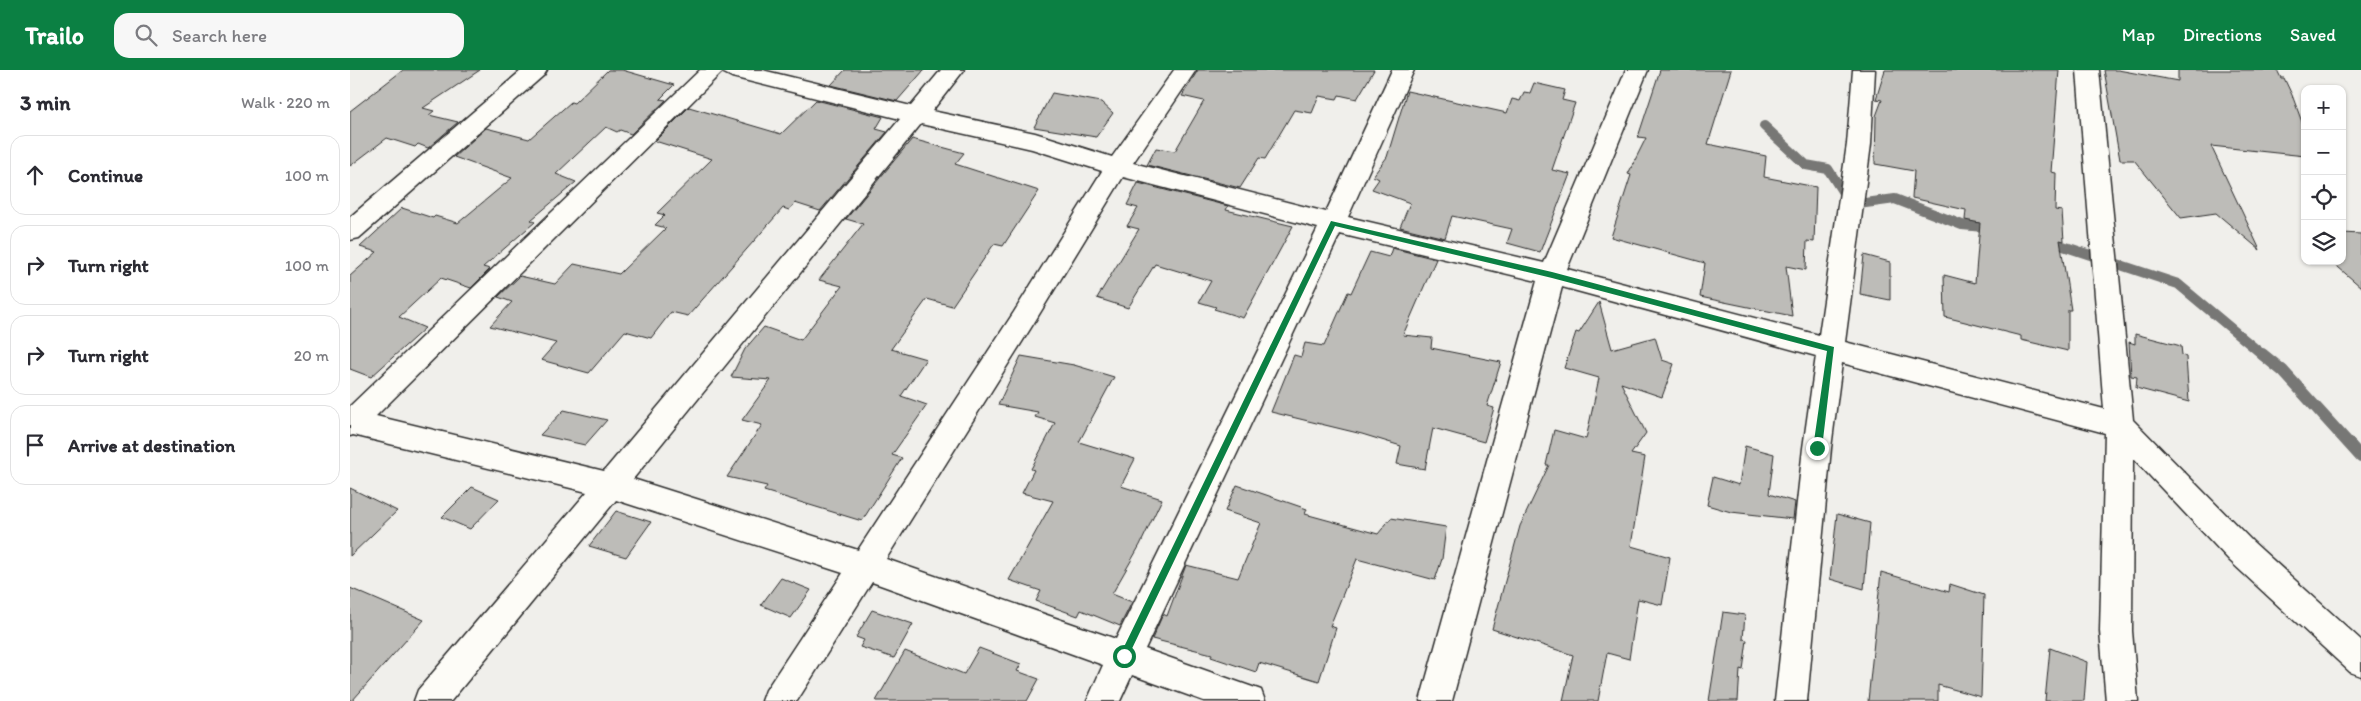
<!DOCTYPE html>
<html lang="en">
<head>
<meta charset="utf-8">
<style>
  body { margin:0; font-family:Itim,sans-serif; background:#f7f7f7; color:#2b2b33 }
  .controls { position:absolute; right:15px; top:15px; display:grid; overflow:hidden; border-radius:10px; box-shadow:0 1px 4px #0004 }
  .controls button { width:45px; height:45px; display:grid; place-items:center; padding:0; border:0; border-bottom:1px solid #e1e1e2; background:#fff; color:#2b2b33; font:25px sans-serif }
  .stop { position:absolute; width:15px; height:15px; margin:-11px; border:4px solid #0b8043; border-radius:50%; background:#fff }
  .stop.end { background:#0b8043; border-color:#fff; box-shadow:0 1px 5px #0008 }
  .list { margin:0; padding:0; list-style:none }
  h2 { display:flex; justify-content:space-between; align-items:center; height:65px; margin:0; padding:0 20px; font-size:21px }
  h2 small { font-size:16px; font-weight:400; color:#7c7c81 }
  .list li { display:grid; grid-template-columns:32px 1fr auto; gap:15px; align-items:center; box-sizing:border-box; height:80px; margin:0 10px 10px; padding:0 10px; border:1px solid #e1e1e2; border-radius:15px }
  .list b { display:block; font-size:19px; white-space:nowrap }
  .list em { font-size:16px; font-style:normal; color:#7c7c81 }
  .icon { flex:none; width:28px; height:28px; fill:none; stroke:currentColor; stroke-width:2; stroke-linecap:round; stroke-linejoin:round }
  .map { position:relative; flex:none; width:2011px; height:631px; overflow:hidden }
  header { display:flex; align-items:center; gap:30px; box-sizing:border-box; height:70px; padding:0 25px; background:#0b8043; color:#fff }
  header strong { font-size:24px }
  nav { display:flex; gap:28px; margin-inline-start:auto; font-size:18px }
  .search { width:350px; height:45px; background:#f7f7f7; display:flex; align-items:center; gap:12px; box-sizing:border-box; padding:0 18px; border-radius:15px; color:#7c7c81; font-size:19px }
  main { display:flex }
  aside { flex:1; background:#fff }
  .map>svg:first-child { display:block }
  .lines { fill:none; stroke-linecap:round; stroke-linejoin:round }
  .stream-far1 { stroke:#777775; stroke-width:10 }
  .stream { stroke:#777775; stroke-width:12 }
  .building { fill:#bdbcb8; stroke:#2b2b2b }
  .street-casing { stroke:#2b2b2b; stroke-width:3 }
  .street { fill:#fdfcf7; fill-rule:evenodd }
  .route { fill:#0b8043 }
</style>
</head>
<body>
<header>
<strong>Trailo</strong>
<div class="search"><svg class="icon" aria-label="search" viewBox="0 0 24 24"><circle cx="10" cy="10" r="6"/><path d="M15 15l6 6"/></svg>Search here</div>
<nav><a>Map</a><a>Directions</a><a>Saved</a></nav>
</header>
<main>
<aside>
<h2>3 min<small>Walk · 220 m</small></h2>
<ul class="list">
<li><svg class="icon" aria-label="ahead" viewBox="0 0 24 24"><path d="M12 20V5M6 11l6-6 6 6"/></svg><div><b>Continue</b></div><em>100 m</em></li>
<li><svg class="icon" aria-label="right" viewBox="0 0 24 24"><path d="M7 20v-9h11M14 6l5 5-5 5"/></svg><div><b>Turn right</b></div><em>100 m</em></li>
<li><svg class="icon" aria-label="right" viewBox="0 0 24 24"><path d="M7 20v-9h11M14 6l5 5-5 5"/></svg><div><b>Turn right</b></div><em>20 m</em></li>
<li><svg class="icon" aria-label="arrive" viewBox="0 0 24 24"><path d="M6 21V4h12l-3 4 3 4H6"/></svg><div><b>Arrive at destination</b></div></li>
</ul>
</aside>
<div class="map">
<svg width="2011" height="631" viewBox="0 0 2011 631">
  <rect width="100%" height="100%" fill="#f0efeb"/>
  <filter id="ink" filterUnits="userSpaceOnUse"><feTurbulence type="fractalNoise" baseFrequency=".02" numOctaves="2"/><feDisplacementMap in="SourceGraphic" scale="10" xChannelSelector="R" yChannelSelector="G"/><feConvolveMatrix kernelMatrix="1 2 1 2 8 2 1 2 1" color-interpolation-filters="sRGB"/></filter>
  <g filter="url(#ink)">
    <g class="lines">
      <!-- stream-far1 -->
      <g class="stream-far1">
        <polyline points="1414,56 1456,95 1478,99 1501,135 1545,129 1612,155 1644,158"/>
        <polyline points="1698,171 1828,214 1913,285"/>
      </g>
      <!-- stream -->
      <polyline class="stream" points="1912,284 1933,301 2011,387"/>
    </g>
    <!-- building -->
    <g class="building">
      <polygon points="53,0 130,0 73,38 84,41 79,45 108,52 78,78 68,74 65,77 37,68 0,96 0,41"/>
      <polygon points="258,0 272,0 324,15 310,29 316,30 281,64 270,60 267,62 256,57 206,104 226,112 181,150 185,152 133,197 140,199 121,218 91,208 49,247 75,258 21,307 0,299 0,206 27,182 10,177 52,138 83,148 85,146 108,153 162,108 104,87 136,58 179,69 221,32 224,33"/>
      <polygon points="495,0 574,0 547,31 481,15"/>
      <polygon points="848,0 1024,0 1007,29 989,25 987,29 969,26 962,43 944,40 915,89 909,88 890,118 797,95 806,78 825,81 854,31 832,26"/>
      <polygon points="1310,0 1381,0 1358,74 1416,86 1414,107 1466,117 1464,172 1457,171 1456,200 1436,196 1442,246 1350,227 1355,193 1261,167 1281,105 1278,104 1296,68 1288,67"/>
      <polygon points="1535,0 1709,0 1701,102 1706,103 1705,140 1712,141 1714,171 1710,170 1721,240 1718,240 1718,281 1671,270 1671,266 1595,247 1594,205 1625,213 1630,153 1615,150 1616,140 1562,128 1564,101 1525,94 1526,46 1532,30 1526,29"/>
      <polygon points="1754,0 1768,0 1828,11 1828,0 1927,0 1931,8 1934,8 1942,25 1955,60 1955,86 1861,76 1910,180 1866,143 1831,148 1784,90 1770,90"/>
      <polygon points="1184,13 1215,20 1212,30 1225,33 1202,100 1220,104 1190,182 1157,173 1162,159 1102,146 1095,168 1050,157 1060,133 1022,119 1029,109 1023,106 1037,87 1057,21 1157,43 1162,29 1170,31 1174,22 1180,23"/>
      <polygon points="702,23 751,32 763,43 746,67 684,57"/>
      <polygon points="466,30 533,47 526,59 537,62 470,141 445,133 439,140 433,138 338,246 321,242 301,268 275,261 239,303 191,290 206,273 140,256 162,232 148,227 170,206 205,214 224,194 269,204 316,158 305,155 315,145 307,143 362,89 305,71 339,37 431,64"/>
      <polygon points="562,69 614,83 605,94 689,121 653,176 644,174 602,236 577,229 541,279 576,289 551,326 577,335 542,385 552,388 512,451 414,421 417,416 377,407 412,355 392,350 421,310 381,307 395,279 414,257 451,270 492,216 469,210 513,154 496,149"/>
      <polygon points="788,113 878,136 876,140 943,156 893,248 864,239 866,237 849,232 861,211 805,194 778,238 747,228 789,159 777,156 788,138 777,135"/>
      <polygon points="1992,163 2011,164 2011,217 1981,191 1992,191"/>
      <polygon points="1042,178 1086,189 1053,265 1082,268 1081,278 1151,292 1137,336 1144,338 1134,372 1083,358 1075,399 1047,394 1051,376 1012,364 921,342 944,285 951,287 955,273 974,276 998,222 1001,223 1020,182 1039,187"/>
      <polygon points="1514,185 1540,192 1540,230 1510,224"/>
      <polygon points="1249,232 1262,279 1305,267 1312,290 1324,294 1312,327 1271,313 1296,363 1281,384 1295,387 1281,476 1320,487 1312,535 1288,529 1279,589 1257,583 1248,631 1213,631 1223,585 1142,559 1170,456 1199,395 1196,395 1204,360 1236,369 1249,308 1214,298 1226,262 1229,263"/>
      <polygon points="1785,264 1831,276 1832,285 1836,287 1839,332 1786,318 1787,307 1781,306 1779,272 1785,274"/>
      <polygon points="671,286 724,295 764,307 729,372 785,389 771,416 812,429 790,475 762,524 782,532 770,556 731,540 728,546 686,531 691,521 659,510 703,431 672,423 684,400 681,399 705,353 685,347 688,342 648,335"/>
      <polygon points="214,340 257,350 235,375 190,365"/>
      <polygon points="1395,376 1424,384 1419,424 1445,432 1443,449 1381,442 1357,435 1363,407 1389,415"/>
      <polygon points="887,415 957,439 955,444 1028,464 1041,448 1096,457 1092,489 1085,510 1007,489 980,556 986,558 969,611 909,593 906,602 861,587 862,584 802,569 813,544 817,546 836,495 888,508 911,453 875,441"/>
      <polygon points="122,417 149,429 120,459 92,447"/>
      <polygon points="0,418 47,441 0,486"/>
      <polygon points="266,441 301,452 276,487 239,476"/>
      <polygon points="1487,444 1520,453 1514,519 1480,509"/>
      <polygon points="1531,502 1599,522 1600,514 1634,525 1631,627 1588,615 1588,631 1518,631"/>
      <polygon points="431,508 461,520 441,548 411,535"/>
      <polygon points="0,518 74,550 2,631 0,631"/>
      <polygon points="522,540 563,554 544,588 510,577 514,570 506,567"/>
      <polygon points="1373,542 1395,545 1393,569 1397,570 1393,600 1390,599 1388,631 1359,631"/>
      <polygon points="629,578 671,594 667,601 689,609 677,631 526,631 555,581 614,604"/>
      <polygon points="1700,578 1737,592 1734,631 1695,631"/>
    </g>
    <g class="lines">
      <!-- street casing -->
      <g class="street-casing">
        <g id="street">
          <polygon points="172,0 197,0 194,5 9,168 0,170 0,147"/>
          <path d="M350,0H412L561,36L591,0H614L582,41L685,63L762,87L824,0H846L783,93L976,142L1042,0H1064L998,147L1194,193L1276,0H1298L1217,199L1469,265L1497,74L1503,0H1525L1521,74L1495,272L1754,339L1727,0H1749L1783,350L1902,471L2011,570V606L2000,602L1880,491L1783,388L1782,561L1788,631H1756L1750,561L1755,363L1492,293L1481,378L1457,631H1425L1453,378L1466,286L1212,217L1102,631H1070L1187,211L990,164L795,579L911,620L915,631H854L782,605L770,631H737L753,595L522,512L447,631H412L416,620L493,503L266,430L101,631H64L68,620L237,422L3,365L0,366V336ZM372,2L382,7L550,49L254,401L26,346ZM571,54L682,79L752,101L664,242L508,480L283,409ZM773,107L968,158L766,569L536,489L682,256Z"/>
        </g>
      </g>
      <!-- street -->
      <use href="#street" class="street"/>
    </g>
  </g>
  <!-- route -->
  <polygon class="route" points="981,151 1202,202 1484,277 1472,378 1467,382 1463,378 1477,281 1202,208 985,156 777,589 771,589 771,583"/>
</svg>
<div class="controls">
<button>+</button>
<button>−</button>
<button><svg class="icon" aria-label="locate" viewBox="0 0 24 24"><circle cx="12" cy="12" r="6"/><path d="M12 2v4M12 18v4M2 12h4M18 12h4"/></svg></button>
<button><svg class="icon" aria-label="layers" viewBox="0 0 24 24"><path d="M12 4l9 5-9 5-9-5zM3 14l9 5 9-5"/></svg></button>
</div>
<div class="stop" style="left:774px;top:586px"></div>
<div class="stop end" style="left:1467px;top:378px"></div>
</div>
</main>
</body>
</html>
